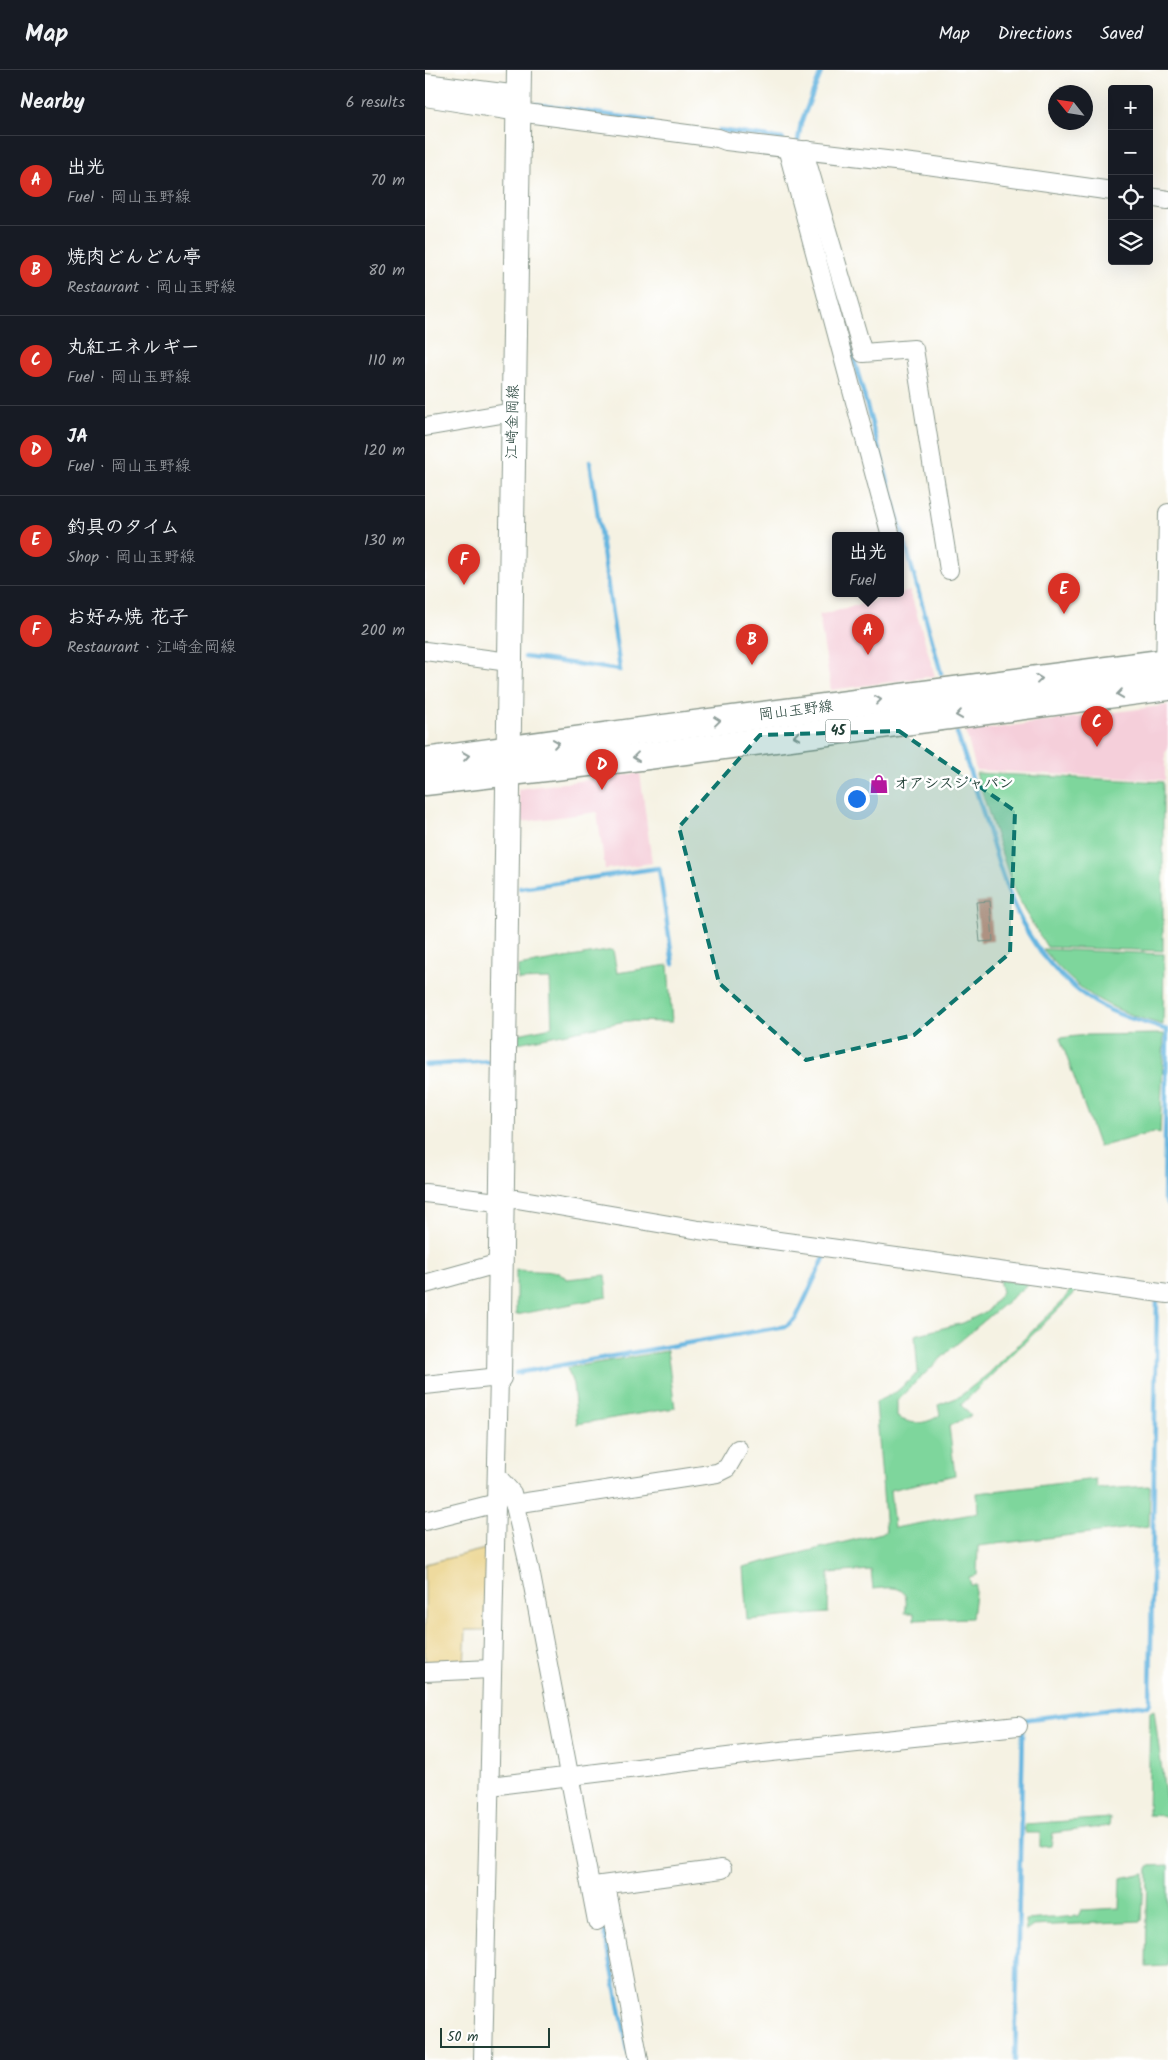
<!DOCTYPE html>
<html lang="en">
<head>
<meta charset="utf-8">
<style>
  body { margin:0; font-family:Kalam,"Klee One",sans-serif; background:#242831; color:#f1f3f6 }
  .controls { position:absolute; right:15px; top:15px; display:grid; overflow:hidden; border-radius:5px; box-shadow:0 5px 20px #0002 }
  .controls button { width:45px; height:45px; display:grid; place-items:center; padding:0; border:0; border-bottom:1px solid #363941; background:#171b24; color:#f1f3f6; font:25px sans-serif }
  .compass { position:absolute; left:623px; top:15px; width:45px; height:45px; border-radius:50%; background:#171b24; box-shadow:0 5px 20px #0002; rotate:300deg }
  .scale { position:absolute; left:15px; bottom:12px; width:110px; box-sizing:border-box; padding-left:5px; border:2px solid #1f3d34; border-top:0; font-size:14px; line-height:18px; white-space:nowrap; color:#1f3d34; -webkit-text-stroke:4px #fff; paint-order:stroke }
  .you { position:absolute; left:431px; top:728px; width:18px; height:18px; margin:-12px; border:4px solid #fff; border-radius:50%; background:#1a73e8; box-shadow:0 0 0 8px #1a73e833 }
  .badge { display:grid; place-items:center; width:32px; height:32px; border-radius:50%; background:#d93025; color:#fff; font-size:16px; font-weight:700 }
  .pin { position:absolute; translate:-50% -41px; filter:drop-shadow(0 1px 2px #0008) }
  .pin::after { content:''; position:absolute; top:26px; width:18px; height:15px; background:inherit; clip-path:polygon(0 0,100% 0,50% 100%) }
  .popup { position:absolute; left:407px; top:462px; width:72px; height:65px; box-sizing:border-box; display:grid; place-content:center; border-radius:5px; background:#171b24; filter:drop-shadow(0 1px 4px #0005); font-size:16px; white-space:nowrap; color:#9ea1a6 }
  .popup b { font-size:19px; color:#f1f3f6 }
  .popup::after { content:''; position:absolute; left:50%; top:100%; margin-left:-10px; border:10px solid transparent; border-top-color:#171b24 }
  .list { margin:0; padding:0; list-style:none }
  h2 { display:flex; justify-content:space-between; align-items:center; height:65px; margin:0; padding:0 20px; font-size:21px }
  h2 small { font-size:16px; font-weight:400; color:#9ea1a6 }
  .list li { display:grid; grid-template-columns:32px 1fr auto; gap:15px; align-items:center; box-sizing:border-box; height:90px; padding:0 20px; border-top:1px solid #363941 }
  .list b { display:block; font-size:19px; white-space:nowrap }
  .list p { margin:0; font-size:16px; white-space:nowrap; color:#9ea1a6 }
  .list em { font-size:16px; font-style:normal; color:#9ea1a6 }
  .icon { flex:none; width:28px; height:28px; fill:none; stroke:currentColor; stroke-width:2; stroke-linecap:round; stroke-linejoin:round }
  .map { position:relative; flex:none; width:743px; height:1990px; overflow:hidden }
  header { display:flex; align-items:center; gap:30px; box-sizing:border-box; height:70px; padding:0 25px; background:#171b24; border-bottom:1px solid #363941 }
  header strong { font-size:24px }
  nav { display:flex; gap:28px; margin-inline-start:auto; font-size:18px }
  main { display:flex }
  aside { flex:1; background:#171b24 }
  .map>svg:first-child { display:block }
  .built { fill:#f5cfda }
  .green { fill:#7ed69c; stroke:#4e8a68 }
  .sand { fill:#eeda9e; stroke:#868c69 }
  .lines { fill:none; stroke-linecap:round; stroke-linejoin:round }
  .stream { stroke:#66b5e0; stroke-width:4.5 }
  .building { fill:#d69987 }
  .street-casing { stroke:#8a988c; stroke-width:20 }
  .secondary-casing { stroke:#8a988c; stroke-width:26 }
  .primary-casing { stroke:#8a988c; stroke-width:29 }
  .street { stroke:#fff; stroke-width:18 }
  .secondary { stroke:#fff; stroke-width:24 }
  .primary { stroke:#fff; stroke-width:26 }
  .oneway { stroke:#8f9e9a }
  .marked { fill:#0f766e; fill-opacity:0.2; stroke:#0f766e; stroke-width:4; stroke-dasharray:10 6; stroke-linejoin:round }
  .labels { text-anchor:middle; dominant-baseline:central; stroke-width:5; stroke-linejoin:round; paint-order:stroke }
  .shield { fill:#fff; stroke:#627771; stroke-width:1 }
  .shield-label { font-size:14px; font-weight:bold; fill:#1f3d34 }
  .street-label { font-size:15px; fill:#1f3d34; stroke:#fff }
  .poi-label { font-size:15px; font-weight:bold; fill:#1f3d34; stroke:#fff; text-anchor:start }
</style>
</head>
<body>
<header>
<strong>Map</strong>
<nav><a>Map</a><a>Directions</a><a>Saved</a></nav>
</header>
<main>
<aside>
<h2>Nearby<small>6 results</small></h2>
<ul class="list">
<li><span class="badge">A</span><div><b>出光</b><p>Fuel · 岡山玉野線</p></div><em>70 m</em></li>
<li><span class="badge">B</span><div><b>焼肉どんどん亭</b><p>Restaurant · 岡山玉野線</p></div><em>80 m</em></li>
<li><span class="badge">C</span><div><b>丸紅エネルギー</b><p>Fuel · 岡山玉野線</p></div><em>110 m</em></li>
<li><span class="badge">D</span><div><b>JA</b><p>Fuel · 岡山玉野線</p></div><em>120 m</em></li>
<li><span class="badge">E</span><div><b>釣具のタイム</b><p>Shop · 岡山玉野線</p></div><em>130 m</em></li>
<li><span class="badge">F</span><div><b>お好み焼 花子</b><p>Restaurant · 江崎金岡線</p></div><em>200 m</em></li>
</ul>
</aside>
<div class="map">
<svg width="743" height="1990" viewBox="0 0 743 1990">
  <rect width="100%" height="100%" fill="#fff"/>
  <filter id="ink" filterUnits="userSpaceOnUse"><feTurbulence type="fractalNoise" baseFrequency=".02" numOctaves="2"/><feDisplacementMap in="SourceGraphic" scale="10" xChannelSelector="R" yChannelSelector="G"/><feConvolveMatrix kernelMatrix="1 2 1 2 8 2 1 2 1" color-interpolation-filters="sRGB"/></filter>
  <filter id="wash" filterUnits="userSpaceOnUse"><feTurbulence type="fractalNoise" baseFrequency=".0096" numOctaves="4" result="noise"/><feDisplacementMap in="SourceGraphic" scale="20" xChannelSelector="R" yChannelSelector="G"/><feGaussianBlur stdDeviation="1.12" result="paint"/><feColorMatrix in="noise" values="0 0 0 0 0 0 0 0 0 0 0 0 0 0 0 0 0 1.4 0 .05"/><feComposite in="paint" operator="in"/></filter>
  <g filter="url(#wash)">
    <rect width="100%" height="100%" fill="#f5f2e3"/>
    <!-- built -->
    <g class="built">
      <polygon points="485,521 510,606 406,620 394,545"/>
      <polygon points="743,635 743,679 740,683 740,710 551,700 541,662"/>
      <polygon points="215,703 227,793 180,799 172,742 97,752 93,719"/>
    </g>
    <!-- green -->
    <g class="green">
      <polygon points="551,703 738,712 738,881 622,877 599,840 588,818"/>
      <path d="M618,879L739,884L738,955C683,939 655,925 618,879Z"/>
      <polygon points="188,880 192,903 243,895 247,952 201,951 93,973 93,964 127,957 125,909 93,910 93,896"/>
      <polygon points="739,964 735,1064 729,1062 674,1077 635,968 661,965"/>
      <polygon points="91,1200 134,1202 142,1209 181,1205 182,1227 91,1245"/>
      <path d="M574,1210L604,1213L527,1278L472,1330V1347C487,1355 500,1355 515,1345L513,1335L534,1327L563,1304L637,1232L646,1219L652,1221L536,1335L546,1346L524,1356L530,1405L465,1420L469,1458L553,1443L552,1423L671,1409L672,1417L678,1419L725,1416L724,1456L553,1476L552,1505L544,1507L546,1515H551L547,1548L489,1550V1543H480C486,1514 469,1517 448,1519L446,1500L404,1503L403,1543L322,1550L318,1497L461,1462L451,1332L471,1322L493,1303L490,1265L538,1253L562,1241L577,1222Z"/>
      <polygon points="242,1281 250,1338 152,1354 148,1314 142,1298"/>
      <polygon points="729,1640 743,1746 723,1745 725,1642"/>
      <polygon points="685,1748 684,1756 628,1763 626,1776 615,1777 615,1763 600,1763 600,1754"/>
      <polygon points="743,1795 743,1896 721,1897 723,1796"/>
      <polygon points="719,1803 717,1851 608,1856 601,1861 600,1850 653,1846 656,1840 695,1838 696,1808"/>
    </g>
    <!-- sand -->
    <polygon class="sand" points="64,1478 60,1560 41,1560 39,1595 0,1596 0,1494"/>
    <g class="lines">
      <!-- stream -->
      <g class="stream">
        <polyline points="107,34 227,51"/>
        <polyline points="294,60 358,69"/>
        <polyline points="372,76 376,53 397,0"/>
        <polyline points="404,199 516,603"/>
        <polyline points="100,587 195,600 165,391"/>
        <path d="M532,663C541,691 551,718 559,746C581,819 597,883 665,929C688,945 716,951 742,960L739,1129L743,1136"/>
        <polyline points="95,818 234,798 248,894"/>
        <polyline points="0,995 69,991"/>
        <polyline points="91,1303 361,1256 371,1248 400,1186"/>
        <polyline points="597,1652 597,1650 714,1635 722,1636 725,1633 732,1231"/>
        <polyline points="178,1852 205,1990"/>
        <polyline points="590,1990 598,1661"/>
      </g>
    </g>
    <g id="blocks">
      <!-- building -->
      <polygon class="building" points="565,831 568,871 555,872 551,832"/>
    </g>
  </g>
  <g filter="url(#ink)">
    <use href="#blocks" fill-opacity="0" stroke="#8a988c" stroke-width="1"/>
    <g class="lines">
      <!-- street casing -->
      <g class="street-casing">
        <g id="street">
          <polyline points="0,13 94,25"/>
          <polyline points="0,27 93,42 293,68 301,71 495,94 687,121"/>
          <polyline points="362,78 466,466"/>
          <polyline points="382,80 382,92 438,283 489,279 524,500"/>
          <polyline points="724,127 743,130"/>
          <polyline points="0,357 88,342"/>
          <polyline points="0,581 84,592"/>
          <polyline points="740,602 743,443"/>
          <polyline points="0,1123 64,1131 92,1129 274,1160 743,1224"/>
          <polyline points="0,1214 75,1193"/>
          <polyline points="0,1315 74,1307 58,1990"/>
          <polyline points="72,1406 87,1423 105,1500 172,1851"/>
          <polyline points="89,1434 292,1403 302,1398 313,1379"/>
          <polyline points="0,1451 72,1433"/>
          <polyline points="0,1602 66,1599"/>
          <polyline points="65,1716 327,1684 593,1656"/>
          <polyline points="181,1815 214,1990"/>
          <polyline points="169,1816 297,1799"/>
        </g>
      </g>
      <!-- secondary casing -->
      <g class="secondary-casing">
        <polyline id="secondary" points="74,1307 94,0"/>
      </g>
      <!-- primary casing -->
      <g class="primary-casing">
        <g id="primary">
          <polyline points="0,691 208,662 743,592"/>
          <polyline points="0,712 215,687 743,617"/>
        </g>
      </g>
      <!-- street -->
      <use href="#street" class="street"/>
      <!-- secondary -->
      <use href="#secondary" class="secondary"/>
      <!-- primary -->
      <use href="#primary" class="primary"/>
    </g>
    <!-- one-way arrows -->
    <defs><path id="oneway-chevron" d="M-2-3.5L2.5 0L-2 3.5" fill="none" stroke-width="1.6" stroke-linecap="round" stroke-linejoin="round" transform="scale(1.25)"/></defs>
    <g class="oneway">
      <use href="#oneway-chevron" transform="translate(614 609) rotate(-7)"/>
      <use href="#oneway-chevron" transform="translate(695 624) rotate(172)"/>
      <use href="#oneway-chevron" transform="translate(453 630) rotate(-7)"/>
      <use href="#oneway-chevron" transform="translate(534 645) rotate(172)"/>
      <use href="#oneway-chevron" transform="translate(292 651) rotate(-7)"/>
      <use href="#oneway-chevron" transform="translate(372 666) rotate(172)"/>
      <use href="#oneway-chevron" transform="translate(131 673) rotate(-8)"/>
      <use href="#oneway-chevron" transform="translate(41 686) rotate(-8)"/>
      <use href="#oneway-chevron" transform="translate(211 687) rotate(173)"/>
    </g>
  </g>
  <!-- marked area -->
  <path class="marked" d="M474,661L590,741L585,883L489,965L381,990L294,913L254,757L335,665Z"/>
  <!-- icons -->
  <defs>
    <g id="shop-bare" transform="scale(1.5)"><path d="M-5-2.5h2.3a2.7 3.5 0 0 1 5.4 0H5L5.5 6h-11ZM-1.5-2.5h3a1.5 2.3 0 0 0-3 0Z" fill="#b5179e" stroke="#fff" stroke-width="2.5" paint-order="stroke"/></g>
  </defs>
  <g fill-rule="evenodd">
    <use href="#shop-bare" x="454" y="714"/>
  </g>
  <g class="labels">
    <!-- shield labels -->
    <rect class="shield" x="400.5" y="649.5" width="25" height="23" rx="4"/>
    <g class="shield-label">
      <text x="413" y="661">45</text>
    </g>
    <!-- street labels -->
    <g class="street-label">
      <text transform="translate(88 352) rotate(-89)">江崎金岡線</text>
      <text transform="translate(371 641) rotate(-7)">岡山玉野線</text>
    </g>
    <!-- poi labels -->
    <g class="poi-label">
      <text x="469" y="714">オアシスジャパン</text>
    </g>
  </g>
</svg>
<div class="controls">
<button>+</button>
<button>−</button>
<button><svg class="icon" aria-label="locate" viewBox="0 0 24 24"><circle cx="12" cy="12" r="6"/><path d="M12 2v4M12 18v4M2 12h4M18 12h4"/></svg></button>
<button><svg class="icon" aria-label="layers" viewBox="0 0 24 24"><path d="M12 4l9 5-9 5-9-5zM3 14l9 5 9-5"/></svg></button>
</div>
<svg class="compass" viewBox="-18 -18 36 36"><path d="M0-13l5 13h-10z" fill="#e53935"/><path d="M0 13l5-13h-10z" fill="#9ea1a6"/></svg>
<div class="scale">50 m</div>
<div class="you"></div>
<div class="pin badge" style="left:443px;top:585px">A</div>
<div class="popup"><b>出光</b>Fuel</div>
<div class="pin badge" style="left:327px;top:595px">B</div>
<div class="pin badge" style="left:672px;top:677px">C</div>
<div class="pin badge" style="left:177px;top:720px">D</div>
<div class="pin badge" style="left:639px;top:544px">E</div>
<div class="pin badge" style="left:39px;top:515px">F</div>
</div>
</main>
</body>
</html>
